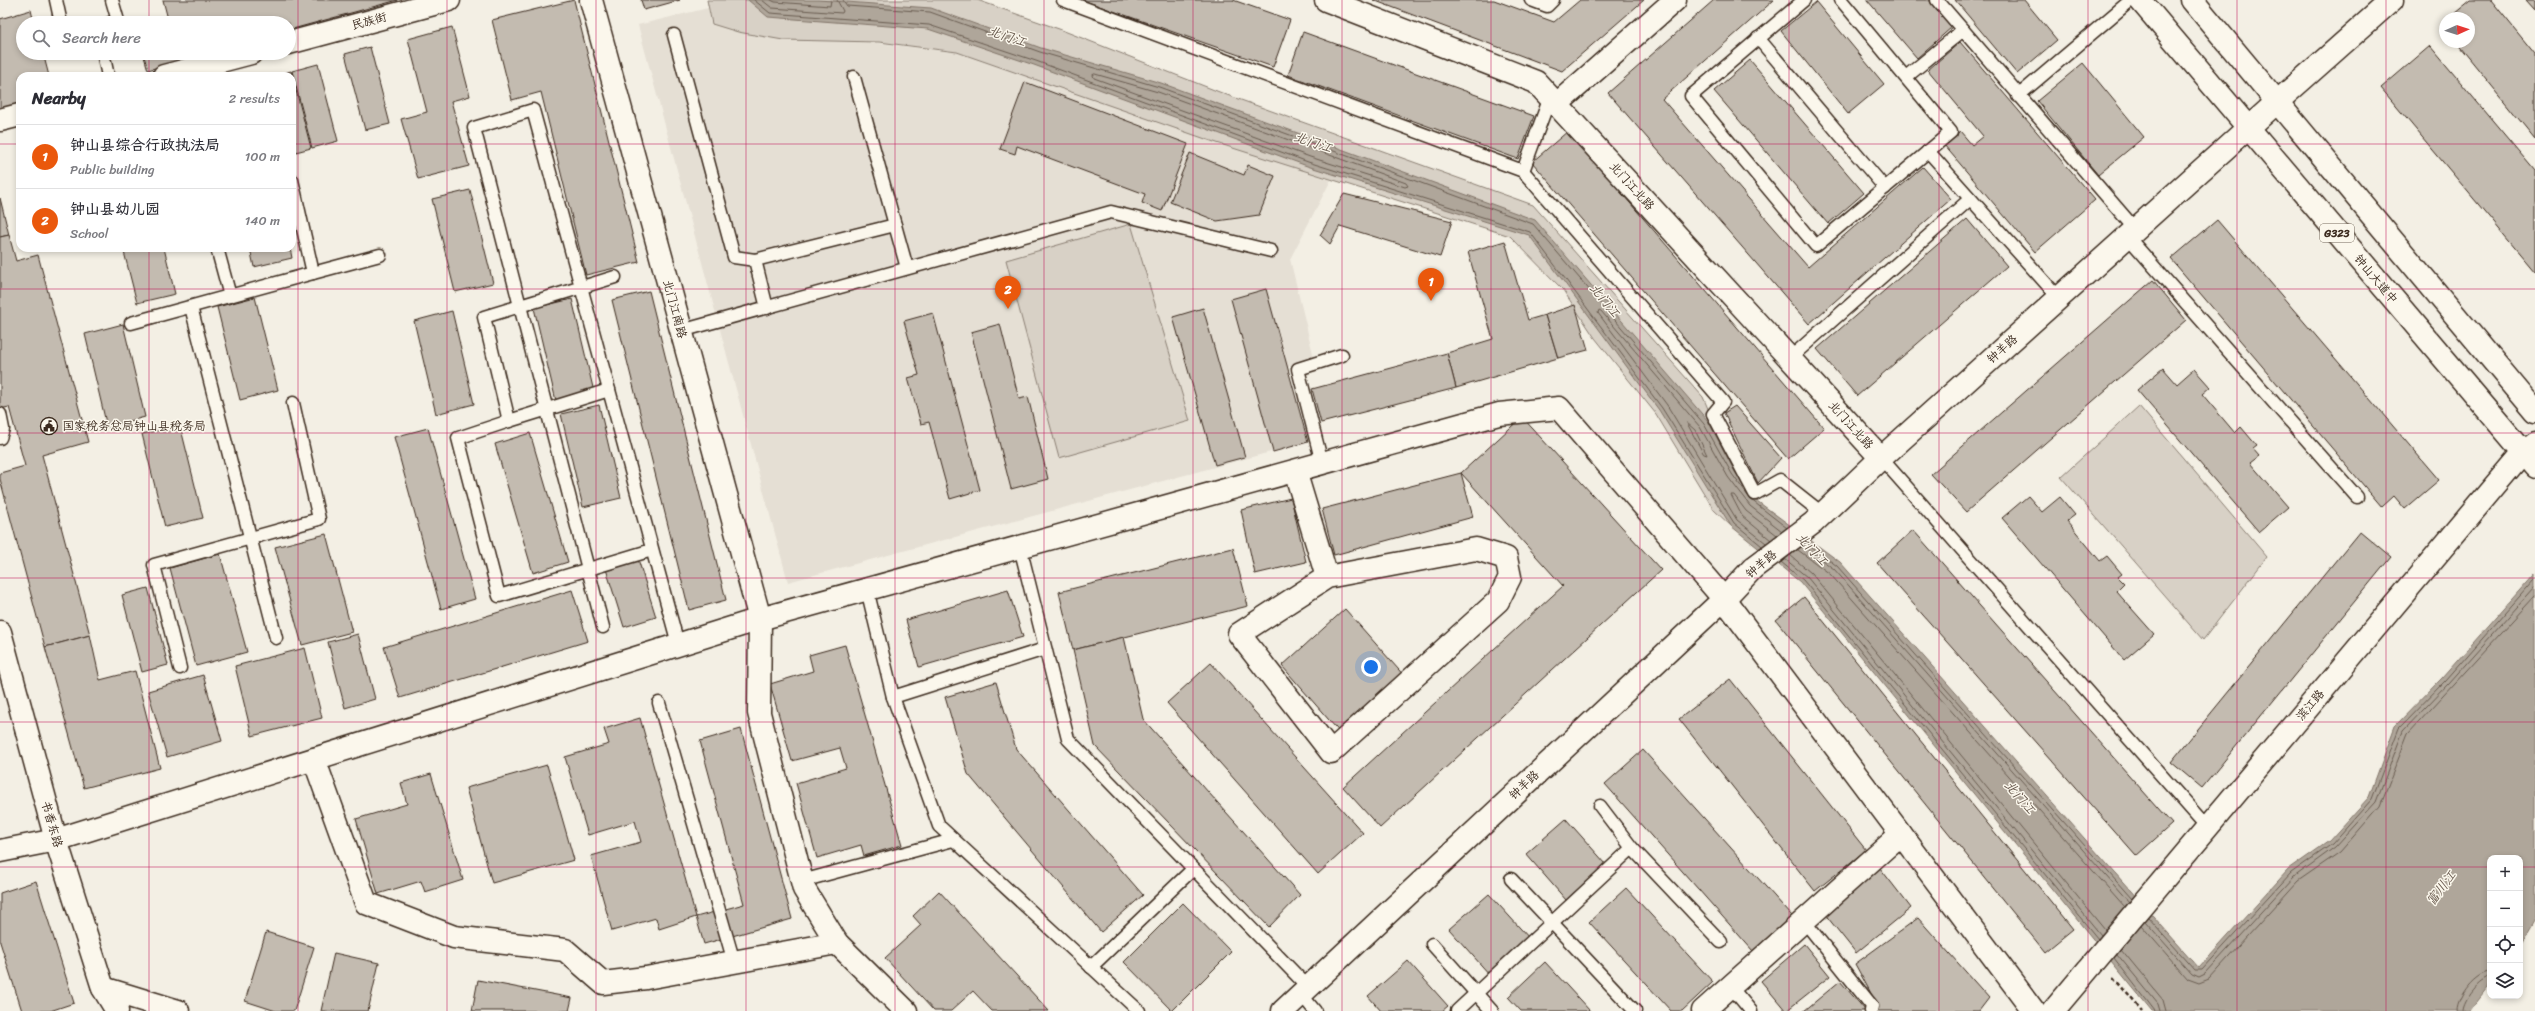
<!DOCTYPE html>
<html lang="en">
<head>
<meta charset="utf-8">
<style>
  body { margin:0; font-family:Sriracha,"LXGW WenKai TC",sans-serif; background:#f7f7f7; color:#2b2b33 }
  .controls { position:absolute; right:12px; bottom:12px; display:grid; overflow:hidden; border-radius:8px; box-shadow:0 2px 6px #0003 }
  .controls button { width:36px; height:36px; display:grid; place-items:center; padding:0; border:0; border-bottom:1px solid #e1e1e2; background:#fff; color:#2b2b33; font:20px sans-serif }
  .compass { position:absolute; left:2439px; top:12px; width:36px; height:36px; border-radius:50%; background:#fff; box-shadow:0 2px 6px #0003; rotate:87deg }
  .you { position:absolute; left:1371px; top:667px; width:14px; height:14px; margin:-10px; border:3px solid #fff; border-radius:50%; background:#1a73e8; box-shadow:0 0 0 6px #1a73e833 }
  .badge { display:grid; place-items:center; width:26px; height:26px; border-radius:50%; background:#ea580c; color:#fff; font-size:13px; font-weight:700 }
  .pin { position:absolute; translate:-50% -33px; filter:drop-shadow(0 1px 2px #0008) }
  .pin::after { content:''; position:absolute; top:21px; width:14px; height:12px; background:inherit; clip-path:polygon(0 0,100% 0,50% 100%) }
  .list { margin:0; padding:0; list-style:none }
  h2 { display:flex; justify-content:space-between; align-items:center; height:52px; margin:0; padding:0 16px; font-size:17px }
  h2 small { font-size:13px; font-weight:400; color:#7c7c81 }
  .list li { display:grid; grid-template-columns:26px 1fr auto; gap:12px; align-items:center; box-sizing:border-box; height:64px; padding:0 16px; border-top:1px solid #e1e1e2 }
  .list b { display:block; font-size:15px; white-space:nowrap }
  .list p { margin:0; font-size:13px; white-space:nowrap; color:#7c7c81 }
  .list em { font-size:13px; font-style:normal; color:#7c7c81 }
  .icon { flex:none; width:22px; height:22px; fill:none; stroke:currentColor; stroke-width:2; stroke-linecap:round; stroke-linejoin:round }
  .map { position:relative; flex:none; width:2535px; height:1011px; overflow:hidden }
  .search { position:absolute; background:#fff; box-shadow:0 2px 6px #0003; left:16px; top:16px; width:280px; height:44px; display:flex; align-items:center; gap:10px; box-sizing:border-box; padding:0 14px; border-radius:22px; color:#7c7c81; font-size:15px }
  .panel { position:absolute; background:#fff; box-shadow:0 2px 6px #0003; left:16px; top:72px; width:280px; height:180px; border-radius:12px }
  .map>svg:first-child { display:block }
  .built { fill:#e5dfd4 }
  .green { fill:#d8d1c6; stroke:#8a7e72 }
  .water { fill:#afa69a; stroke:#817468 }
  .lines { fill:none; stroke-linecap:round; stroke-linejoin:round }
  .shore { stroke:#695c50; stroke-width:1 }
  .building { fill:#c3bbb0; stroke:#3b2a1e }
  .service-casing { stroke:#3b2a1e; stroke-width:15 }
  .minor-casing { stroke:#3b2a1e; stroke-width:25 }
  .tertiary-casing { stroke:#3b2a1e; stroke-width:25 }
  .trunk-casing { stroke:#3b2a1e; stroke-width:25 }
  .path { stroke:#3b2a1e; stroke-width:2.5; stroke-dasharray:4 3; stroke-linecap:butt }
  .service { stroke:#fbf7ec; stroke-width:12 }
  .minor { stroke:#fbf7ec; stroke-width:22 }
  .tertiary { stroke:#fbf7ec; stroke-width:22 }
  .trunk { stroke:#fbf7ec; stroke-width:22 }
  .grid { fill:none; stroke:#c2185b; stroke-width:1; stroke-opacity:0.55 }
  .labels { text-anchor:middle; dominant-baseline:central; stroke-width:3; stroke-linejoin:round; paint-order:stroke }
  .shield { fill:#fbf7ec; stroke:#75685c; stroke-width:1 }
  .shield-label { font-size:11px; font-weight:bold; fill:#3b2a1e }
  .street-label { font-size:12px; fill:#3b2a1e; stroke:#fbf7ec }
  .poi-label { font-size:12px; fill:#3b2a1e; stroke:#fbf7ec; text-anchor:start }
  .water-label { font-size:13px; font-style:italic; fill:#645549; stroke:#fbf7ec }
</style>
</head>
<body>
<div class="map">
<svg width="2535" height="1011" viewBox="0 0 2535 1011">
  <rect width="100%" height="100%" fill="#f3efe4"/>
  <filter id="ink" filterUnits="userSpaceOnUse"><feTurbulence type="fractalNoise" baseFrequency=".025" numOctaves="2"/><feDisplacementMap in="SourceGraphic" scale="8" xChannelSelector="R" yChannelSelector="G"/><feConvolveMatrix kernelMatrix="1 2 1 2 8 2 1 2 1" color-interpolation-filters="sRGB"/></filter>
  <g filter="url(#ink)">
    <!-- built -->
    <polygon class="built" points="708,8 712,24 957,52 1331,180 1290,259 1314,358 1288,367 1308,442 788,582 638,25"/>
    <!-- green -->
    <g class="green">
      <polygon points="707,0 977,0 1059,29 1227,95 1533,205 1703,397 1735,472 1757,501 1731,526 1714,510 1656,414 1595,338 1563,290 1510,236 1217,143 957,52 879,42 783,40 738,32 712,24"/>
      <polygon points="1131,224 1190,421 1059,458 1006,260"/>
      <polygon points="2139,406 2267,557 2203,640 2061,477"/>
    </g>
    <!-- water -->
    <polygon class="water" points="748,0 818,0 931,8 1041,48 1161,83 1535,220 1708,421 1735,472 1757,501 1840,562 2199,968 2288,870 2329,841 2369,797 2395,726 2442,678 2535,573 2535,920 2520,946 2520,858 2490,858 2490,985 2470,1011 2152,1011 1800,582 1731,526 1659,410 1529,235 1307,166 1034,65 928,29 768,17"/>
    <g class="lines">
      <!-- shore -->
      <g class="shore">
        <polyline points="754,0 770,13 929,25 1036,61 1308,162 1530,232 1662,408 1734,523 1762,546"/>
        <polyline points="762,0 772,8 842,13 843,11 837,0"/>
        <polyline points="771,0 775,2 830,6 831,0"/>
        <polyline points="843,0 847,6 930,12 1040,52 1159,87 1533,224 1704,424 1732,474 1748,496"/>
        <polygon points="1095,74 1158,92 1406,183 1408,186 1405,187 1310,157 1094,78 1093,75"/>
        <polygon points="1687,423 1695,430 1707,455 1704,454"/>
        <polyline points="1750,499 1787,528"/>
        <polyline points="1771,540 1742,516 1731,495 1734,495 1746,511 1777,535"/>
        <polyline points="1766,543 1737,520 1667,405 1598,313 1599,310 1601,311 1700,427 1728,477 1750,506 1782,531"/>
        <polyline points="1807,543 1837,566 2132,899"/>
        <polyline points="1803,546 1834,569 2129,902"/>
        <polyline points="1798,550 1830,574 2125,907"/>
        <polyline points="1790,555 1811,573 2105,930"/>
        <polyline points="1785,559 1807,577 2101,935"/>
        <polyline points="1781,562 1803,580 2098,939"/>
        <polyline points="2148,917 2195,970 2202,970 2291,873 2332,844 2372,799 2399,728 2445,681 2535,579"/>
        <polyline points="2145,921 2192,974 2199,977 2205,974 2294,877 2335,847 2376,802 2403,731 2448,684 2535,587"/>
        <polyline points="2141,925 2188,979 2199,983 2209,979 2298,881 2340,852 2380,806 2408,734 2535,596"/>
        <polyline points="2121,949 2163,1000 2166,1011"/>
        <polyline points="2117,954 2158,1004 2160,1011"/>
        <polyline points="2114,958 2155,1011"/>
        <path d="M2456,1011C2456,997 2476,972 2490,972"/>
        <path d="M2462,1011C2462,1001 2480,978 2490,978"/>
      </g>
    </g>
    <!-- building -->
    <g class="building">
      <polygon points="163,0 398,0 289,30 289,23 169,23"/>
      <polygon points="574,0 639,262 586,275 541,92 512,100 492,20"/>
      <polygon points="641,0 680,0 644,10"/>
      <polygon points="1082,0 1233,0 1290,20 1273,67"/>
      <polygon points="1373,0 1494,0 1554,22 1580,0 1644,0 1562,71"/>
      <polygon points="1714,0 1774,0 1662,99 1808,267 1923,167 1951,199 1809,324 1608,93"/>
      <polygon points="1867,0 1929,0 1952,27 1917,58"/>
      <polygon points="1955,0 2024,0 2057,40 2017,74"/>
      <polygon points="2471,0 2491,0 2535,54 2535,139 2456,42 2469,42 2469,18 2449,18"/>
      <polygon points="2526,0 2535,0 2535,10"/>
      <polygon points="1816,2 1884,84 1848,114 1781,31"/>
      <polygon points="31,10 34,23 23,23 23,53 43,53 49,76 20,76 20,103 0,109 0,19"/>
      <polygon points="452,27 470,96 451,101 469,166 418,179 401,119 427,112 408,39"/>
      <polygon points="1303,32 1534,116 1518,159 1288,75"/>
      <polygon points="1960,42 2095,200 2035,252 1944,145 1960,131 1972,145 1983,136 1928,70"/>
      <polygon points="2430,46 2535,171 2535,272 2381,88"/>
      <polygon points="370,47 390,124 365,130 345,54"/>
      <polygon points="143,53 208,53 148,70"/>
      <polygon points="1750,60 1864,193 1828,224 1714,91"/>
      <polygon points="2083,63 2144,137 2098,175 2037,101"/>
      <polygon points="318,64 338,141 312,148 292,71"/>
      <polygon points="291,71 311,148 292,153 292,76 273,76"/>
      <polygon points="1025,82 1188,144 1162,211 1142,203 1145,194 1017,146 1015,154 1000,149"/>
      <polygon points="1568,131 1824,428 1788,459 1532,162"/>
      <polygon points="1190,153 1244,175 1248,165 1275,176 1259,215 1217,221 1170,202"/>
      <polygon points="470,190 493,283 455,292 432,199"/>
      <polygon points="1344,194 1452,221 1440,257 1340,226 1330,244 1320,235"/>
      <polygon points="0,198 9,235 0,237"/>
      <polygon points="1967,219 2007,266 1857,396 1817,349"/>
      <polygon points="2217,220 2439,480 2405,509 2394,496 2382,507 2171,259"/>
      <polygon points="9,235 16,261 38,255 88,442 42,455 90,635 45,647 0,479 0,473 25,466 9,407 0,409 0,237"/>
      <polygon points="1505,241 1528,320 1545,315 1558,358 1456,388 1447,353 1493,339 1468,252"/>
      <polygon points="123,248 164,248 175,294 137,303"/>
      <polygon points="250,248 290,248 292,258 254,267"/>
      <polygon points="2153,280 2186,320 1966,512 1931,474"/>
      <polygon points="1266,289 1308,442 1273,452 1231,299"/>
      <polygon points="649,291 726,600 689,610 612,300"/>
      <polygon points="255,297 278,390 240,400 217,307"/>
      <polygon points="572,299 594,392 556,401 534,308"/>
      <polygon points="1575,305 1588,350 1558,358 1545,315"/>
      <polygon points="1203,308 1245,457 1215,465 1173,317"/>
      <polygon points="452,311 474,404 436,414 414,321"/>
      <polygon points="933,313 980,490 950,499 929,422 921,424 908,378 919,375 904,321"/>
      <polygon points="123,324 145,417 107,427 85,334"/>
      <polygon points="1000,324 1019,399 1028,397 1048,479 1011,489 971,332"/>
      <polygon points="1447,353 1456,388 1321,423 1312,389"/>
      <polygon points="2163,368 2177,384 2194,369 2210,387 2202,394 2235,433 2241,427 2257,446 2253,449 2259,456 2250,463 2288,507 2259,532 2137,390"/>
      <polygon points="599,405 621,498 583,507 561,414"/>
      <polygon points="1735,406 1781,458 1758,483 1724,413"/>
      <polygon points="1522,417 1661,570 1380,828 1343,787 1563,586 1461,473"/>
      <polygon points="180,425 203,518 165,527 142,434"/>
      <polygon points="428,428 475,599 441,609 394,437"/>
      <polygon points="530,433 568,562 533,573 495,444"/>
      <polygon points="1461,473 1473,517 1334,555 1322,509"/>
      <polygon points="2028,496 2042,512 2060,497 2075,515 2067,521 2100,561 2107,556 2122,574 2118,577 2124,583 2116,591 2154,634 2124,660 2002,518"/>
      <polygon points="1291,498 1306,562 1255,574 1241,510"/>
      <polygon points="1913,530 2172,824 2136,856 1877,563"/>
      <polygon points="2360,531 2391,557 2202,788 2171,762"/>
      <polygon points="326,534 352,632 302,645 275,547"/>
      <polygon points="1233,548 1248,606 1073,650 1059,592"/>
      <polygon points="220,554 247,652 196,666 170,568"/>
      <polygon points="638,559 656,617 624,627 606,569"/>
      <polygon points="148,588 168,665 142,672 122,595"/>
      <polygon points="572,590 588,641 400,698 384,647"/>
      <polygon points="1008,590 1023,637 919,667 906,620"/>
      <polygon points="1804,597 2073,929 2045,952 1776,620"/>
      <polygon points="1345,609 1406,678 1342,735 1282,666"/>
      <polygon points="358,634 375,699 345,708 328,642"/>
      <polygon points="90,635 100,680 135,671 160,768 84,788 45,647"/>
      <polygon points="1124,637 1143,719 1300,895 1269,927 1095,746 1073,650"/>
      <polygon points="845,645 902,845 864,856 861,845 817,858 796,783 846,768 840,748 792,761 770,684 813,671 809,655"/>
      <polygon points="305,648 322,718 252,736 235,666"/>
      <polygon points="1211,663 1363,833 1318,874 1167,703"/>
      <polygon points="203,675 222,741 167,757 148,691"/>
      <polygon points="1730,679 1866,850 1815,891 1679,719"/>
      <polygon points="996,682 1016,749 1143,895 1101,932 968,774 945,697"/>
      <polygon points="640,718 696,917 659,929 656,918 612,931 591,856 641,842 635,821 588,835 565,757 609,744 604,729"/>
      <polygon points="741,729 792,919 704,944 696,917 744,904 700,741"/>
      <polygon points="1643,750 1792,916 1753,951 1605,784"/>
      <polygon points="547,765 574,860 492,883 466,788"/>
      <polygon points="431,774 463,880 425,892 421,881 378,894 356,819 407,804 401,783"/>
      <polygon points="1566,819 1606,864 1566,900 1526,854"/>
      <polygon points="1880,868 1911,908 1856,953 1824,913"/>
      <polygon points="36,881 74,1003 50,1011 22,1011 0,942 0,893"/>
      <polygon points="1626,888 1713,982 1682,1011 1671,1011 1589,922"/>
      <polygon points="939,891 1049,1011 992,1011 973,991 951,1011 934,1011 885,958 921,925 913,916"/>
      <polygon points="1489,894 1530,939 1490,975 1449,929"/>
      <polygon points="1183,903 1231,952 1172,1011 1124,962"/>
      <polygon points="1918,918 1989,998 1979,1011 1877,1011 1879,1008 1855,964"/>
      <polygon points="266,932 314,947 294,1011 276,1011 245,1001"/>
      <polygon points="1804,944 1830,976 1786,1011 1761,981"/>
      <polygon points="334,953 379,963 368,1011 321,1011"/>
      <polygon points="1408,961 1448,1006 1442,1011 1381,1011 1368,996"/>
      <polygon points="1545,962 1590,1011 1521,1011 1508,997"/>
      <polygon points="478,980 572,998 569,1011 472,1011"/>
      <polygon points="1840,981 1866,1011 1804,1011"/>
    </g>
    <g class="lines">
      <!-- service casing -->
      <g class="service-casing">
        <g id="service">
          <polyline points="56,0 61,23"/>
          <polyline points="1063,0 1523,171 1723,402 1713,414 1755,494 1780,480 1823,514"/>
          <polyline points="1531,0 1547,6 1553,0"/>
          <polyline points="1804,0 1691,96 1816,246 1951,132 1841,0"/>
          <polyline points="1937,0 2135,229"/>
          <polyline points="110,23 118,21 112,0"/>
          <polyline points="674,35 734,257 755,260 895,225 854,77"/>
          <polyline points="1758,38 1885,188"/>
          <polyline points="103,53 108,76"/>
          <polyline points="1906,77 1963,30"/>
          <polyline points="2018,96 2131,0"/>
          <polyline points="1928,151 2059,298"/>
          <polyline points="1523,171 1550,97"/>
          <polyline points="895,225 907,268"/>
          <polyline points="2127,236 2357,497"/>
          <polyline points="217,248 230,296"/>
          <polyline points="755,260 767,308"/>
          <polyline points="313,273 380,255"/>
          <polyline points="615,277 484,317 509,421 458,438 499,596 652,550"/>
          <polyline points="191,307 276,638"/>
          <polyline points="131,323 313,273 292,180"/>
          <polyline points="681,331 1111,212 1271,251"/>
          <polyline points="1790,358 1970,199"/>
          <polyline points="0,414 3,429 0,438"/>
          <polyline points="509,421 609,390"/>
          <polyline points="1881,458 2207,827"/>
          <polyline points="1322,463 1298,369 1342,355"/>
          <polyline points="1020,547 1068,739 1307,986"/>
          <polyline points="867,589 893,697"/>
          <polyline points="603,627 474,128 533,110 678,644"/>
          <polyline points="1045,649 893,697 939,826 1139,1011"/>
          <polyline points="180,668 154,565 319,519 293,403"/>
          <polyline points="659,703 734,962"/>
          <polyline points="1600,806 1632,848 1721,942"/>
          <polyline points="1511,879 1635,1011"/>
          <polyline points="802,881 953,840"/>
          <polyline points="1804,921 1872,1006 1871,1011"/>
          <polyline points="1432,944 1492,1011"/>
          <polyline points="1091,967 1193,869"/>
          <polyline points="1730,986 1751,1011"/>
          <polyline points="1300,993 1315,1011"/>
          <polyline points="1457,1011 1632,848"/>
        </g>
      </g>
      <!-- minor casing -->
      <g class="minor-casing">
        <g id="minor">
          <polyline points="2277,102 2392,0"/>
          <polyline points="1557,104 1675,0"/>
          <polyline points="1295,471 1327,577 1476,549 1506,558 1510,577 1498,601 1331,752 1239,634 1327,577"/>
          <polyline points="760,619 759,713 804,889 837,943 906,1011"/>
          <polyline points="314,759 366,903 454,937 565,950 603,983 646,978 837,943"/>
          <polyline points="103,988 178,1011"/>
          <polyline points="1703,1011 1901,834"/>
        </g>
      </g>
      <!-- tertiary casing -->
      <g class="tertiary-casing">
        <g id="tertiary">
          <polyline points="591,0 760,619"/>
          <polyline points="1326,0 1536,82 1881,458"/>
          <polyline points="289,43 449,0"/>
          <polyline points="164,76 251,53"/>
          <polyline points="0,120 20,115"/>
          <polyline points="0,632 56,840 103,988 117,1011"/>
          <polyline points="0,851 56,840 760,619 1499,414 1559,408 1724,599 2034,1011"/>
          <polyline points="1283,1011 1724,599 1753,568 1813,523 1881,458 2277,102"/>
          <polyline points="2053,1011 2523,452 2535,443"/>
        </g>
      </g>
      <!-- trunk casing -->
      <g class="trunk-casing">
        <g id="trunk">
          <polyline points="2140,0 2535,466"/>
          <polyline points="2192,0 2535,411"/>
        </g>
      </g>
      <!-- path -->
      <polyline class="path" points="2113,977 2142,1011"/>
      <!-- service -->
      <use href="#service" class="service"/>
      <!-- minor -->
      <use href="#minor" class="minor"/>
      <!-- tertiary -->
      <use href="#tertiary" class="tertiary"/>
      <!-- trunk -->
      <use href="#trunk" class="trunk"/>
    </g>
  </g>
  <!-- grid -->
  <path class="grid" d="M149,0V23M298,0V1011M447,0V1011M596,0V1011M746,0V1011M895,0V1011M1044,0V1011M1193,0V1011M1342,0V1011M1491,0V1011M1640,0V1011M1789,0V1011M1939,0V1011M2088,0V1011M2237,0V1011M2386,0V1011M149,53V76M0,144H20M292,144H2535M149,248V1011M0,289H2535M0,433H2535M0,578H2535M0,722H2535M0,867H2490M2520,867H2535"/>
  <!-- icons -->
  <defs>
    <g id="civic-ring" transform="scale(0.9)"><circle r="9.5" fill="#fbf7ec" stroke="#3b2a1e" stroke-width="1.5"/><path d="M-.6-6.5H3V-4.5H.6V-3L4-1V1h2V6H-6V1h2V-1L-.6-3ZM-1.2 2.5V6h2.4V2.5Z" fill="#3b2a1e"/></g>
  </defs>
  <g fill-rule="evenodd">
    <use href="#civic-ring" x="49" y="426"/>
  </g>
  <g class="labels">
    <!-- shield labels -->
    <rect class="shield" x="2320" y="224" width="34" height="18" rx="3"/>
    <g class="shield-label">
      <text x="2337" y="233">G323</text>
    </g>
    <!-- street labels -->
    <g class="street-label">
      <text transform="translate(369 21) rotate(-15)">民族街</text>
      <text transform="translate(1632 186) rotate(48)">北门江北路</text>
      <text transform="translate(2376 279) rotate(50)">钟山大道中</text>
      <text transform="translate(675 309) rotate(75)">北门江南路</text>
      <text transform="translate(2002 349) rotate(-42)">钟羊路</text>
      <text transform="translate(1851 425) rotate(48)">北门江北路</text>
      <text transform="translate(1761 564) rotate(-40)">钟羊路</text>
      <text transform="translate(2310 705) rotate(-50)">滨江路</text>
      <text transform="translate(1524 785) rotate(-43)">钟羊路</text>
      <text transform="translate(52 824) rotate(74)">书香东路</text>
    </g>
    <!-- poi labels -->
    <g class="poi-label">
      <text x="62" y="426">国家税务总局钟山县税务局</text>
    </g>
    <!-- water labels -->
    <g class="water-label">
      <text transform="translate(1007 36) rotate(19)">北门江</text>
      <text transform="translate(1313 142) rotate(19)">北门江</text>
      <text transform="translate(1605 300) rotate(51)">北门江</text>
      <text transform="translate(1812 549) rotate(47)">北门江</text>
      <text transform="translate(2020 797) rotate(50)">北门江</text>
      <text transform="translate(2441 888) rotate(-53)">富川江</text>
    </g>
  </g>
</svg>
<div class="controls">
<button>+</button>
<button>−</button>
<button><svg class="icon" aria-label="locate" viewBox="0 0 24 24"><circle cx="12" cy="12" r="6"/><path d="M12 2v4M12 18v4M2 12h4M18 12h4"/></svg></button>
<button><svg class="icon" aria-label="layers" viewBox="0 0 24 24"><path d="M12 4l9 5-9 5-9-5zM3 14l9 5 9-5"/></svg></button>
</div>
<svg class="compass" viewBox="-18 -18 36 36"><path d="M0-13l5 13h-10z" fill="#e53935"/><path d="M0 13l5-13h-10z" fill="#7c7c81"/></svg>
<div class="you"></div>
<div class="pin badge" style="left:1431px;top:301px">1</div>
<div class="pin badge" style="left:1008px;top:309px">2</div>
<div class="search"><svg class="icon" aria-label="search" viewBox="0 0 24 24"><circle cx="10" cy="10" r="6"/><path d="M15 15l6 6"/></svg>Search here</div>
<section class="panel">
<h2>Nearby<small>2 results</small></h2>
<ul class="list">
<li><span class="badge">1</span><div><b>钟山县综合行政执法局</b><p>Public building</p></div><em>100 m</em></li>
<li><span class="badge">2</span><div><b>钟山县幼儿园</b><p>School</p></div><em>140 m</em></li>
</ul>
</section>
</div>
</body>
</html>
